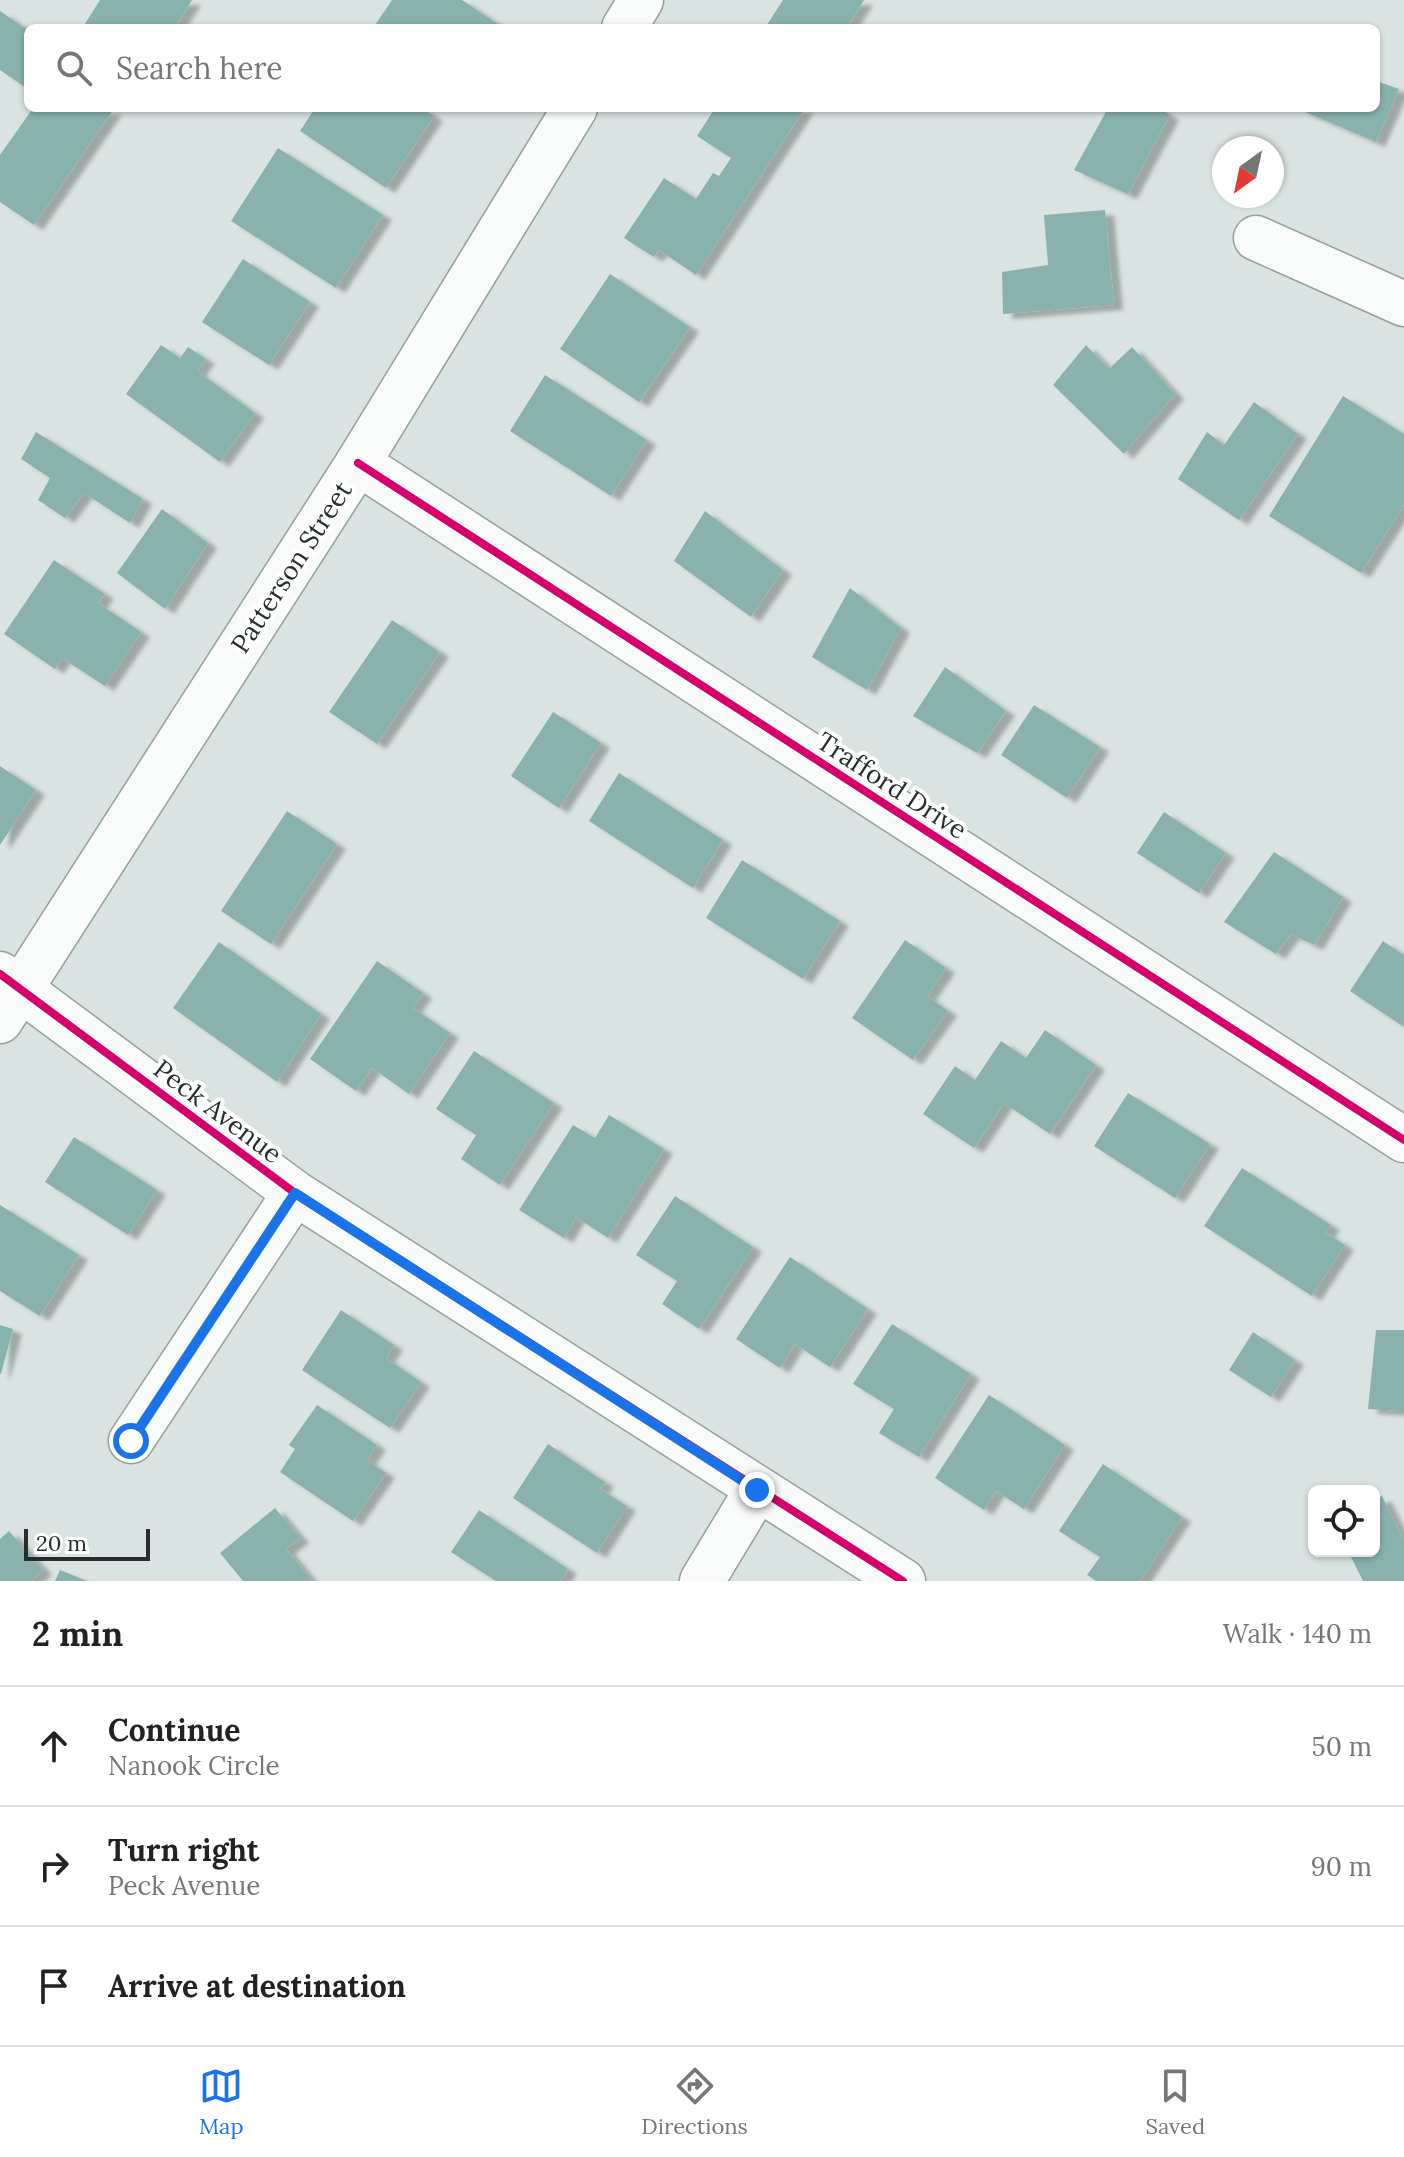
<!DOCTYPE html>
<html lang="en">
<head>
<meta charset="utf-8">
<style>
  body { margin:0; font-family:Lora,serif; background:#f2f2f2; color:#222 }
  .controls { position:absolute; right:24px; bottom:24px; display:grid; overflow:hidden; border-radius:12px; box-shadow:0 2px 6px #0004 }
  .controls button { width:72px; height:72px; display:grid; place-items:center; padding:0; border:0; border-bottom:2px solid #e0e0e0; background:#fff; color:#222; font:40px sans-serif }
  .compass { position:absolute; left:1212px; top:136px; width:72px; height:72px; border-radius:50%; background:#fff; box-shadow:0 2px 6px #0004; rotate:213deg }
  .scale { position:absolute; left:24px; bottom:20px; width:126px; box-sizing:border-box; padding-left:8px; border:4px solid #262e2d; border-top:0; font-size:22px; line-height:28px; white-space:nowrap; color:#262e2d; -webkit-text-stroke:6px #fff; paint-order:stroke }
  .stop { position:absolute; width:24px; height:24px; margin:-18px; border:6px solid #1a73e8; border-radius:50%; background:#fff }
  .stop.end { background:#1a73e8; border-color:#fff; box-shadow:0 2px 8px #0008 }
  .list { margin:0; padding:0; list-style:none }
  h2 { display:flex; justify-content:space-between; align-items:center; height:104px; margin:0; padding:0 32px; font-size:34px }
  h2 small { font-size:26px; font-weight:400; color:#767676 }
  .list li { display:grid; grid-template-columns:52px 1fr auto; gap:24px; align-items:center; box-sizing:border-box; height:120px; padding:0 32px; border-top:2px solid #e0e0e0 }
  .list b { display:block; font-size:30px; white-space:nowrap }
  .list p { margin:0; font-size:26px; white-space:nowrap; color:#767676 }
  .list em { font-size:26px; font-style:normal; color:#767676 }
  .icon { flex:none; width:44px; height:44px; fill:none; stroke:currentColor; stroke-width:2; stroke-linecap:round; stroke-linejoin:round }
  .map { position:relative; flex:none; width:1404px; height:1581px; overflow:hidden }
  .search { position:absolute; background:#fff; box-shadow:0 2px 6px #0004; left:24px; right:24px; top:24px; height:88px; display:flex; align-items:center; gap:20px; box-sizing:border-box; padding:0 28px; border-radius:12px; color:#767676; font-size:30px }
  .sheet { height:464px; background:#fff }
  nav { display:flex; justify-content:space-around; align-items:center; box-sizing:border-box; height:112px; border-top:2px solid #e0e0e0; background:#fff; font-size:22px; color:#767676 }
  nav a { display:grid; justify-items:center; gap:4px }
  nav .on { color:#1a73e8 }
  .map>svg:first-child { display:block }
  .building { fill:#89b2af; filter:url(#shadow) }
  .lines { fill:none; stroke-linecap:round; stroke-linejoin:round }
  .minor-casing { stroke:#969f9d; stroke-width:47 }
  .minor { stroke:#f9fbfb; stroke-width:44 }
  .cycleway-casing { stroke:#fff; stroke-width:13 }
  .cycleway { stroke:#d6006c; stroke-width:8 }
  .route { stroke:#1a73e8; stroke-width:10 }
  .labels { text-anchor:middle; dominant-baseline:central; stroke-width:8; stroke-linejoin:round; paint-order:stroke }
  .street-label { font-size:26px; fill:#262e2d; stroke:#fff }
</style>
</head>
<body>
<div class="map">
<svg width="1404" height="1581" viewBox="0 0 1404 1581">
  <defs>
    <filter id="shadow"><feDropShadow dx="9" dy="5" stdDeviation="2" flood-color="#0004"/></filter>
  </defs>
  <rect width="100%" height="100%" fill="#d9e4e2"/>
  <!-- building -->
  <g class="building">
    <polygon points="100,0 192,0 175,28 86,28 83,27"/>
    <polygon points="392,0 462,0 504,28 373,28"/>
    <polygon points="783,0 864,0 847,28 765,28"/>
    <polygon points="0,11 28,30 28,89 0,70"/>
    <polygon points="1376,81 1399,89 1376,142 1296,108 1376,108"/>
    <polygon points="33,108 113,110 34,225 0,202 0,155"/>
    <polygon points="315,108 422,108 434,116 386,188 300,131"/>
    <polygon points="715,108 805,108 696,275 659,250 654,257 624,238 664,178 696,199 713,173 719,176 731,158 697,136"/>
    <polygon points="1108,108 1159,108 1170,115 1128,194 1074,170"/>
    <polygon points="278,148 383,215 336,288 231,221"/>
    <polygon points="1105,210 1114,305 1003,314 1002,272 1048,265 1044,215"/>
    <polygon points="243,259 310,302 269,365 202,322"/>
    <polygon points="610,274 690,327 639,402 560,349"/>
    <polygon points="161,345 180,358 188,347 206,359 197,371 255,413 220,462 126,394"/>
    <polygon points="1086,345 1109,369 1132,347 1175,394 1124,454 1053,385"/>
    <polygon points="545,375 647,440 611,496 510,431"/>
    <polygon points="1343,396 1404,434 1404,505 1361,573 1269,516"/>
    <polygon points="1254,402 1298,434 1239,520 1178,479 1207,432 1224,445"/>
    <polygon points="36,432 143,499 130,523 84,493 65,518 38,500 50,478 21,459"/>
    <polygon points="162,509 208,543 165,609 117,573"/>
    <polygon points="705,511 783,570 751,617 674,561"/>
    <polygon points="54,560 105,594 98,603 141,632 105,686 62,658 55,669 4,634"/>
    <polygon points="850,588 901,628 867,690 812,657"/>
    <polygon points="392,620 440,652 377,744 329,712"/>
    <polygon points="945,667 1006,711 977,753 913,716"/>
    <polygon points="1034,705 1100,747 1067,798 1001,755"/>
    <polygon points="553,712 601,743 559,808 511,776"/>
    <polygon points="0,766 36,790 0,845"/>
    <polygon points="619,773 723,840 693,888 589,821"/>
    <polygon points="287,811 337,844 271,944 221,911"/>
    <polygon points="1164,812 1226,853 1199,893 1137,853"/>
    <polygon points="1274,852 1343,897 1314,945 1291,934 1276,954 1224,922"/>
    <polygon points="742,860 840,921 803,979 706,918"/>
    <polygon points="905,940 946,968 927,996 948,1011 913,1060 852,1018"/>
    <polygon points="1383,941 1404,955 1404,1027 1350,991"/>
    <polygon points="219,942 321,1014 277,1082 173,1008"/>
    <polygon points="377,961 423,993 413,1008 450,1033 409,1094 372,1068 356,1091 310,1059"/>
    <polygon points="1045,1030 1096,1065 1050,1134 1004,1103 974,1148 923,1114 955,1066 975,1080 1001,1041 1026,1058"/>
    <polygon points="474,1051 554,1103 500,1185 461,1159 476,1135 436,1109"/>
    <polygon points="1128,1093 1210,1144 1175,1198 1094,1146"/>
    <polygon points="609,1115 664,1149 608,1238 576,1217 564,1238 519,1210 573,1125 595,1138"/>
    <polygon points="74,1137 157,1190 128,1235 45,1182"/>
    <polygon points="1242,1168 1331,1225 1326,1233 1345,1245 1312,1296 1204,1226"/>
    <polygon points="675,1196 753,1247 699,1329 662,1304 677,1281 636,1255"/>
    <polygon points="0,1205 79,1255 40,1316 0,1291"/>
    <polygon points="790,1257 868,1309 830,1367 795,1344 780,1368 736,1339"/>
    <polygon points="341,1310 394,1345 386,1358 421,1382 390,1428 302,1370"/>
    <polygon points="892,1324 971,1374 919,1457 879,1433 894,1409 853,1384"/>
    <polygon points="0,1325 13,1329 1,1374 0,1374"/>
    <polygon points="1376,1330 1404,1330 1404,1411 1368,1409"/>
    <polygon points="1253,1332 1295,1360 1271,1397 1229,1370"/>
    <polygon points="989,1395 1065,1445 1024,1509 996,1491 984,1510 935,1478"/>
    <polygon points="317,1405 377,1445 367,1460 386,1473 353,1521 280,1472 295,1449 289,1445"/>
    <polygon points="548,1444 605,1482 600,1489 627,1506 597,1553 513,1498"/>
    <polygon points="1103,1464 1182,1517 1140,1581 1096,1581 1087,1575 1100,1557 1059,1531"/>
    <polygon points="1382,1496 1404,1540 1404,1581 1363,1581 1348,1551 1374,1551 1374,1500"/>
    <polygon points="275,1508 300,1538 286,1549 312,1581 243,1581 220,1553"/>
    <polygon points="479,1510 568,1569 560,1581 496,1581 451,1552"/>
    <polygon points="9,1531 43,1570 31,1581 0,1581 0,1539"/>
    <polygon points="60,1570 87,1581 55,1581"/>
  </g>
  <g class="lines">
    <!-- minor casing -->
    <g class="minor-casing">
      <g id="minor">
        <polyline points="624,28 641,0"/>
        <polyline points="1256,238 1404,304"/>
        <polyline points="358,463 1404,1140"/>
        <polyline points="0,974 295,1193 903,1581"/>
        <polyline points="0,1021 358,463 575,108"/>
        <polyline points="131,1441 295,1193"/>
        <polyline points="702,1581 757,1490"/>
      </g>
    </g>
    <!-- minor -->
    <use href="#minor" class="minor"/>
    <!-- cycleway casing -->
    <g class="cycleway-casing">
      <g id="cycleway">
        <polyline points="358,463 1404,1140"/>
        <polyline points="0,974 295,1193 903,1581"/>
      </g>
    </g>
    <!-- cycleway -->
    <use href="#cycleway" class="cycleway"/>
  </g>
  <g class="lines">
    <!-- route -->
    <polyline class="route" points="131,1441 295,1193 757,1490"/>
  </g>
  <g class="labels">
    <!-- street labels -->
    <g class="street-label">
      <text transform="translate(291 567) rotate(-57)">Patterson Street</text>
      <text transform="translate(892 785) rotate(33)">Trafford Drive</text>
      <text transform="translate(218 1111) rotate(37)">Peck Avenue</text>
    </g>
  </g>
</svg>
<div class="controls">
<button><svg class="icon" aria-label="locate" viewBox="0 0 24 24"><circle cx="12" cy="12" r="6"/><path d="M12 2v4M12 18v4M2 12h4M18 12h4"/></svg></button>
</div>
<svg class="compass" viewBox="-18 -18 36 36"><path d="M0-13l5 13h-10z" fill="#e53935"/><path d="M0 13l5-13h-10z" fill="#767676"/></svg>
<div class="scale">20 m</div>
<div class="stop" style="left:131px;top:1441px"></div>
<div class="stop end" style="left:757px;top:1490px"></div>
<div class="search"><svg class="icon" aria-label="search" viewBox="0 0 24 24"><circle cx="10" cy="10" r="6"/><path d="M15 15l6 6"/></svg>Search here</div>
</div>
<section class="sheet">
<h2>2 min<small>Walk · 140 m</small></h2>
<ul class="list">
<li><svg class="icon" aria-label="ahead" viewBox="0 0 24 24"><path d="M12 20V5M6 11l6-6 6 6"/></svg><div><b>Continue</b><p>Nanook Circle</p></div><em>50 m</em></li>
<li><svg class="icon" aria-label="right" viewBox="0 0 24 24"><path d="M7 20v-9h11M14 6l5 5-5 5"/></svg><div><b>Turn right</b><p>Peck Avenue</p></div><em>90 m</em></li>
<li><svg class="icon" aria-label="arrive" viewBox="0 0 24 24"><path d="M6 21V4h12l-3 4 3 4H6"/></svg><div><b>Arrive at destination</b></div></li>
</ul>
</section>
<nav>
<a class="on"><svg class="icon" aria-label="map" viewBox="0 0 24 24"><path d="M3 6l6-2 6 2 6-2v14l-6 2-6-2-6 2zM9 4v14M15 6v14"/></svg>Map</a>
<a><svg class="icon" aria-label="directions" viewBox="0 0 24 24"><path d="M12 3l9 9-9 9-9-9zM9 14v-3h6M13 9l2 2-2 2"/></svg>Directions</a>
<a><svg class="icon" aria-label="saved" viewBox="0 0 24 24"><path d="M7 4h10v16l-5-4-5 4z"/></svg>Saved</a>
</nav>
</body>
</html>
